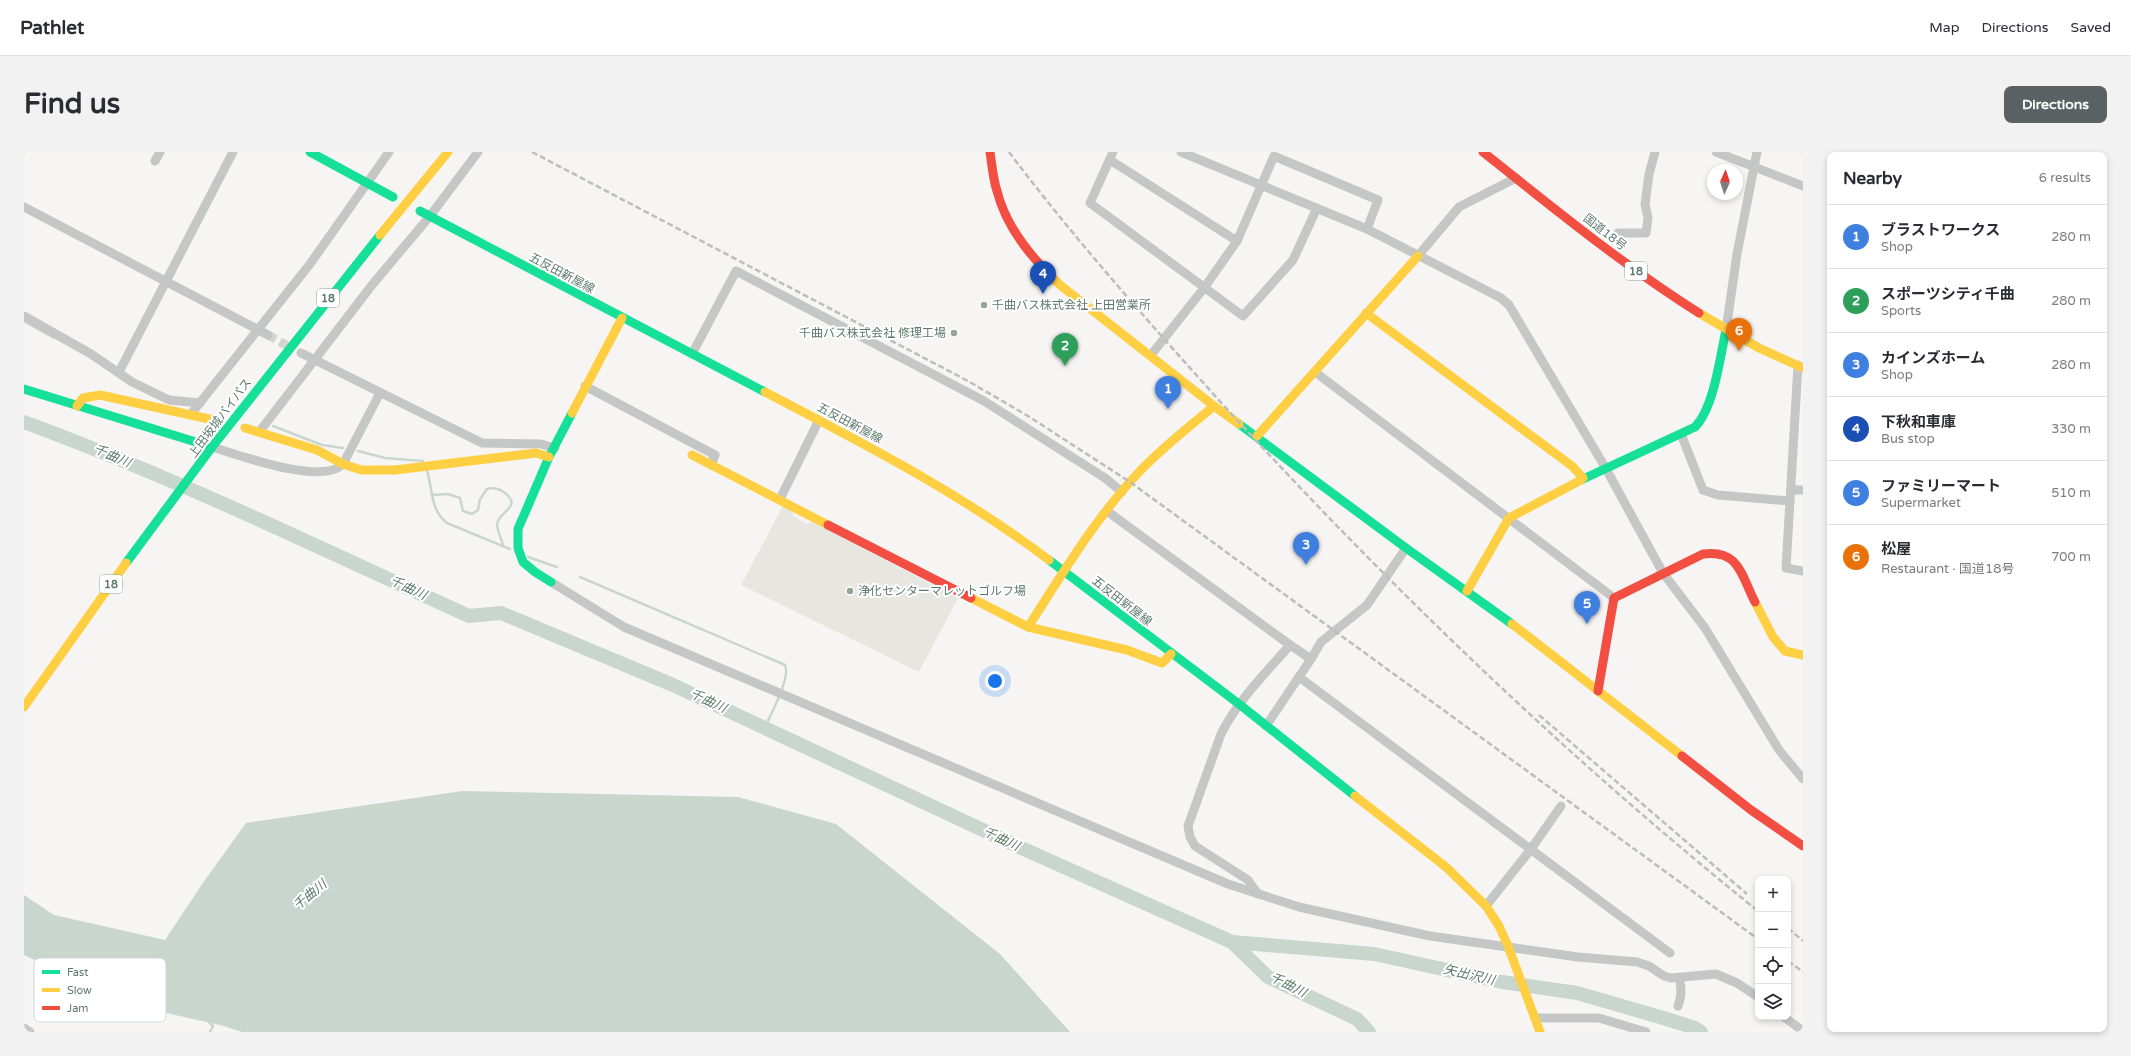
<!DOCTYPE html>
<html lang="en">
<head>
<meta charset="utf-8">
<style>
  body { margin:0; font-family:"Varela Round","Noto Sans JP",sans-serif; background:#f2f2f3; color:#2b2b33 }
  .controls { position:absolute; right:12px; bottom:12px; display:grid; overflow:hidden; border-radius:8px; box-shadow:0 2px 6px #0003 }
  .controls button { width:36px; height:36px; display:grid; place-items:center; padding:0; border:0; border-bottom:1px solid #e1e1e2; background:#fff; color:#2b2b33; font:20px sans-serif }
  .compass { position:absolute; left:1683px; top:12px; width:36px; height:36px; border-radius:50%; background:#fff; box-shadow:0 2px 6px #0003; rotate:3deg }
  .you { position:absolute; left:971px; top:529px; width:14px; height:14px; margin:-10px; border:3px solid #fff; border-radius:50%; background:#1a73e8; box-shadow:0 0 0 6px #1a73e833 }
  .badge { display:grid; place-items:center; width:26px; height:26px; border-radius:50%; background:#5a6162; color:#fff; font-size:13px; font-weight:700 }
  .pin { position:absolute; translate:-50% -33px; filter:drop-shadow(0 1px 2px #0008) }
  .pin::after { content:''; position:absolute; top:21px; width:14px; height:12px; background:inherit; clip-path:polygon(0 0,100% 0,50% 100%) }
  .list { margin:0; padding:0; list-style:none }
  h2 { display:flex; justify-content:space-between; align-items:center; height:52px; margin:0; padding:0 16px; font-size:17px }
  h2 small { font-size:13px; font-weight:400; color:#7c7c81 }
  .list li { display:grid; grid-template-columns:26px 1fr auto; gap:12px; align-items:center; box-sizing:border-box; height:64px; padding:0 16px; border-top:1px solid #e1e1e2 }
  .list b { display:block; font-size:15px; white-space:nowrap }
  .list p { margin:0; font-size:13px; white-space:nowrap; color:#7c7c81 }
  .list em { font-size:13px; font-style:normal; color:#7c7c81 }
  .icon { flex:none; width:22px; height:22px; fill:none; stroke:currentColor; stroke-width:2; stroke-linecap:round; stroke-linejoin:round }
  .map { position:relative; flex:none; width:1779px; height:880px; overflow:hidden; border-radius:8px }
  header { display:flex; align-items:center; gap:24px; box-sizing:border-box; height:56px; padding:0 20px; background:#fff; border-bottom:1px solid #e1e1e2 }
  header strong { font-size:19px }
  nav { display:flex; gap:22px; margin-inline-start:auto; font-size:14px }
  .intro { display:flex; align-items:center; justify-content:space-between; box-sizing:border-box; height:96px; padding:0 24px }
  h1 { margin:0; font-size:28px }
  .button { padding:10px 18px; border-radius:8px; background:#5a6162; color:#fff; font-size:14px; font-weight:700 }
  main { display:flex; gap:24px; padding:0 24px }
  aside { flex:1; background:#fff; border-radius:8px; box-shadow:0 2px 6px #0003 }
  .map>svg:first-child { display:block }
  .green { fill:#e8e6e1 }
  .water { fill:#c9d6ce }
  .lines { fill:none; stroke-linecap:round; stroke-linejoin:round }
  .stream { stroke:#c9d6ce; stroke-width:2.5 }
  .river { stroke:#c9d6ce; stroke-width:14 }
  .street-tunnel { stroke:#d0d6d2; stroke-width:9; stroke-dasharray:9 4.5; stroke-linecap:butt }
  .street { stroke:#c4c7c5; stroke-width:9 }
  .fast { stroke:#16e098; stroke-width:9 }
  .slow { stroke:#ffcf43; stroke-width:9 }
  .jam { stroke:#f24e42; stroke-width:9 }
  .rail { stroke:#babebc; stroke-width:2.5; stroke-dasharray:6 3; stroke-linecap:butt }
  .poi-dot { fill:#93a49c; stroke:#fff; stroke-width:1.5 }
  .labels { text-anchor:middle; dominant-baseline:central; stroke-width:4; stroke-linejoin:round; paint-order:stroke }
  .shield { fill:#fff; stroke:#8ea199; stroke-width:1 }
  .shield-label { font-size:11px; font-weight:bold; fill:#5d796d }
  .street-label { font-size:12px; fill:#5d796d; stroke:#fff }
  .poi-label { font-size:12px; fill:#5d796d; stroke:#fff; text-anchor:start }
  .water-label { font-size:13px; font-style:italic; fill:#5b7b67; stroke:#fff }
  .key { fill:#fff; stroke:#ced7d3; stroke-width:1 }
  .key-label { font-size:11px; fill:#5d796d }
</style>
</head>
<body>
<header>
<strong>Pathlet</strong>
<nav><a>Map</a><a>Directions</a><a>Saved</a></nav>
</header>
<div class="intro"><h1>Find us</h1><a class="button">Directions</a></div>
<main>
<div class="map">
<svg width="1779" height="880" viewBox="0 0 1779 880">
  <rect width="100%" height="100%" fill="#f6f5f4"/>
  <!-- green -->
  <polygon class="green" points="759,354 769,359 769,364 783,372 788,370 934,446 895,520 717,433"/>
  <!-- water -->
  <polygon class="water" points="438,639 714,645 812,672 976,802 1046,880 218,880 200,874 111,854 0,803 0,743 30,763 141,788 181,728 222,671"/>
  <g class="lines">
    <!-- stream -->
    <g class="stream">
      <polyline points="0,169 30,186"/>
      <polyline points="249,274 298,293 319,296"/>
      <polyline points="334,299 361,306 399,309"/>
      <path d="M403,319C409,338 406,358 423,371L486,397"/>
      <path d="M408,343L424,342L436,346L439,359L448,362L454,358L456,347L463,337C470,335 475,336 481,341C499,355 474,360 473,372C473,379 478,387 479,394"/>
      <polyline points="504,405 533,415"/>
      <path d="M556,425L761,513C767,525 747,562 741,575"/>
      <polyline points="184,869 189,874 186,880"/>
    </g>
    <!-- river -->
    <g class="river">
      <path d="M0,270C152,326 298,397 445,464L477,461L649,533L995,695L1208,790L1244,825L1333,867L1345,880"/>
      <polyline points="1208,790 1350,802 1478,830 1553,841 1636,865 1671,876 1677,880"/>
    </g>
    <!-- street-tunnel -->
    <polyline class="street-tunnel" points="244,183 269,197"/>
    <!-- street -->
    <g class="street">
      <polyline points="1089,0 1066,51 1219,164 1269,108 1293,56"/>
      <polyline points="1157,0 1343,77 1477,146 1485,153 1581,315 1639,421 1681,476 1755,598 1779,627"/>
      <polyline points="1692,0 1779,34"/>
      <polyline points="1086,8 1213,89"/>
      <polyline points="131,9 136,0"/>
      <polyline points="0,55 244,183"/>
      <polyline points="1594,81 1622,81 1624,66 1621,52 1625,22 1631,0"/>
      <polyline points="1394,104 1435,55 1492,26"/>
      <polyline points="0,164 67,202 108,230 145,248 176,251"/>
      <polyline points="1702,178 1713,102 1733,0"/>
      <polyline points="277,201 458,291 517,292 531,296"/>
      <polyline points="668,202 712,119 960,249 1081,326 1098,340"/>
      <polyline points="1127,203 1180,136 1213,89 1250,4 1354,48 1343,77"/>
      <polyline points="1774,213 1762,416 1779,419"/>
      <polyline points="95,220 209,0"/>
      <polyline points="1291,220 1590,446"/>
      <polyline points="561,234 691,303 687,313"/>
      <polyline points="167,262 286,112 365,0"/>
      <polyline points="236,279 348,133 406,64 454,0"/>
      <polyline points="1657,282 1679,338 1694,343 1766,349"/>
      <path d="M188,295C215,303 298,334 319,312L356,241"/>
      <polyline points="1767,338 1779,338"/>
      <polyline points="756,347 795,268"/>
      <polyline points="1083,359 1266,493 1287,507"/>
      <polyline points="527,430 600,475 1204,732 1275,755 1406,784 1554,805 1613,810 1625,814 1640,824 1647,826 1692,822 1713,831 1734,845"/>
      <polyline points="1275,525 1646,801"/>
      <polyline points="1242,574 1287,507 1297,490 1343,453 1382,396"/>
      <path d="M1234,742L1224,728L1171,694L1166,685L1164,674L1197,582C1214,548 1241,522 1266,493"/>
      <polyline points="1462,754 1507,697 1537,654"/>
      <path d="M1654,854C1658,844 1658,836 1655,826"/>
      <polyline points="1760,865 1779,879"/>
      <polyline points="1511,866 1575,866 1622,880"/>
      <polyline points="0,876 6,880"/>
    </g>
    <!-- fast -->
    <g class="fast">
      <polyline points="286,0 369,45"/>
      <polyline points="396,59 741,240"/>
      <polyline points="0,237 188,295"/>
      <polyline points="1215,272 1382,396 1488,472"/>
      <path d="M1557,328L1671,275C1690,256 1696,205 1702,178"/>
      <polyline points="1025,408 1215,552 1331,644"/>
      <polyline points="102,411 188,295 356,83"/>
      <polyline points="527,430 511,420 499,410 494,396 494,377 525,305 548,261"/>
    </g>
    <!-- slow -->
    <g class="slow">
      <polyline points="356,83 424,0"/>
      <polyline points="1025,122 1036,133 1190,254 1215,272"/>
      <polyline points="1342,161 1548,314 1559,326"/>
      <polyline points="1675,161 1735,196 1779,216"/>
      <path d="M741,240C840,292 935,340 1025,408"/>
      <polyline points="53,254 59,246 76,243 194,269"/>
      <polyline points="548,261 598,166"/>
      <polyline points="221,276 293,298 319,312 337,318 371,318 512,301 525,305"/>
      <polyline points="1233,284 1394,104"/>
      <polyline points="668,303 804,373"/>
      <polyline points="1443,439 1485,366 1557,328"/>
      <polyline points="947,446 1004,475 1103,498 1138,511 1147,502"/>
      <polyline points="1731,450 1749,485 1761,499 1779,503"/>
      <polyline points="1488,472 1658,604"/>
      <path d="M1004,475C1039,421 1072,365 1116,319C1139,295 1165,275 1190,254"/>
      <polyline points="0,555 102,411"/>
      <polyline points="1331,644 1422,715 1462,754 1475,774 1484,794 1516,880"/>
    </g>
    <!-- jam -->
    <g class="jam">
      <path d="M966,0C968,13 969,27 973,39C981,71 1002,99 1025,122"/>
      <path d="M1459,0C1529,56 1599,113 1675,161"/>
      <polyline points="804,373 947,446"/>
      <path d="M1574,539L1590,446L1679,402C1715,397 1717,423 1731,450"/>
      <polyline points="1658,604 1727,658 1779,694"/>
    </g>
    <!-- rail -->
    <g class="rail">
      <polyline points="508,0 944,229 1004,264 1106,330 1734,787"/>
      <path d="M985,0C1049,85 1121,166 1193,246C1360,430 1540,603 1734,759"/>
      <polyline points="1515,563 1723,742"/>
      <polyline points="1764,776 1779,789"/>
      <polyline points="1764,809 1779,820"/>
    </g>
  </g>
  <!-- markers -->
  <g class="poi-dot">
    <circle cx="960" cy="153" r="4"/>
    <circle cx="930" cy="181" r="4"/>
    <circle cx="826" cy="439" r="4"/>
  </g>
  <g class="labels">
    <!-- shield labels -->
    <g class="shield">
      <rect x="1601" y="110" width="22" height="18" rx="3"/>
      <rect x="293" y="137" width="22" height="18" rx="3"/>
      <rect x="76" y="423" width="22" height="18" rx="3"/>
    </g>
    <g class="shield-label">
      <text x="1612" y="119">18</text>
      <text x="304" y="146">18</text>
      <text x="87" y="432">18</text>
    </g>
    <!-- street labels -->
    <g class="street-label">
      <text transform="translate(1581 80) rotate(38)">国道18号</text>
      <text transform="translate(538 121) rotate(28)">五反田新屋線</text>
      <text transform="translate(196 266) rotate(-53)">上田坂城バイパス</text>
      <text transform="translate(826 271) rotate(28)">五反田新屋線</text>
      <text transform="translate(1098 449) rotate(38)">五反田新屋線</text>
    </g>
    <!-- poi labels -->
    <g class="poi-label">
      <text x="968" y="153">千曲バス株式会社 上田営業所</text>
      <text x="922" y="181" text-anchor="end">千曲バス株式会社 修理工場</text>
      <text x="834" y="439">浄化センターマレットゴルフ場</text>
    </g>
    <!-- water labels -->
    <g class="water-label">
      <text transform="translate(88 304) rotate(23)">千曲川</text>
      <text transform="translate(384 436) rotate(25)">千曲川</text>
      <text transform="translate(684 549) rotate(25)">千曲川</text>
      <text transform="translate(977 687) rotate(25)">千曲川</text>
      <text transform="translate(286 743) rotate(-40)">千曲川</text>
      <text transform="translate(1445 823) rotate(13)">矢出沢川</text>
      <text transform="translate(1264 833) rotate(27)">千曲川</text>
    </g>
  </g>
  <!-- legend -->
  <rect x="10" y="806" width="132" height="64" rx="6" class="key"/>
  <rect x="18" y="818" width="18" height="4" fill="#16e098"/>
  <rect x="18" y="836" width="18" height="4" fill="#ffcf43"/>
  <rect x="18" y="854" width="18" height="4" fill="#f24e42"/>
  <g class="key-label">
    <text x="43" y="824">Fast</text>
    <text x="43" y="842">Slow</text>
    <text x="43" y="860">Jam</text>
  </g>
</svg>
<div class="controls">
<button>+</button>
<button>−</button>
<button><svg class="icon" aria-label="locate" viewBox="0 0 24 24"><circle cx="12" cy="12" r="6"/><path d="M12 2v4M12 18v4M2 12h4M18 12h4"/></svg></button>
<button><svg class="icon" aria-label="layers" viewBox="0 0 24 24"><path d="M12 4l9 5-9 5-9-5zM3 14l9 5 9-5"/></svg></button>
</div>
<svg class="compass" viewBox="-18 -18 36 36"><path d="M0-13l5 13h-10z" fill="#e53935"/><path d="M0 13l5-13h-10z" fill="#7c7c81"/></svg>
<div class="you"></div>
<div class="pin badge" style="left:1144px;top:257px;background:#3f7fe0">1</div>
<div class="pin badge" style="left:1041px;top:214px;background:#2e9e5b">2</div>
<div class="pin badge" style="left:1282px;top:413px;background:#3f7fe0">3</div>
<div class="pin badge" style="left:1019px;top:142px;background:#1a4fb4">4</div>
<div class="pin badge" style="left:1563px;top:472px;background:#3f7fe0">5</div>
<div class="pin badge" style="left:1715px;top:199px;background:#e8710a">6</div>
</div>
<aside>
<h2>Nearby<small>6 results</small></h2>
<ul class="list">
<li><span class="badge" style="background:#3f7fe0">1</span><div><b>ブラストワークス</b><p>Shop</p></div><em>280 m</em></li>
<li><span class="badge" style="background:#2e9e5b">2</span><div><b>スポーツシティ千曲</b><p>Sports</p></div><em>280 m</em></li>
<li><span class="badge" style="background:#3f7fe0">3</span><div><b>カインズホーム</b><p>Shop</p></div><em>280 m</em></li>
<li><span class="badge" style="background:#1a4fb4">4</span><div><b>下秋和車庫</b><p>Bus stop</p></div><em>330 m</em></li>
<li><span class="badge" style="background:#3f7fe0">5</span><div><b>ファミリーマート</b><p>Supermarket</p></div><em>510 m</em></li>
<li><span class="badge" style="background:#e8710a">6</span><div><b>松屋</b><p>Restaurant · 国道18号</p></div><em>700 m</em></li>
</ul>
</aside>
</main>
</body>
</html>
